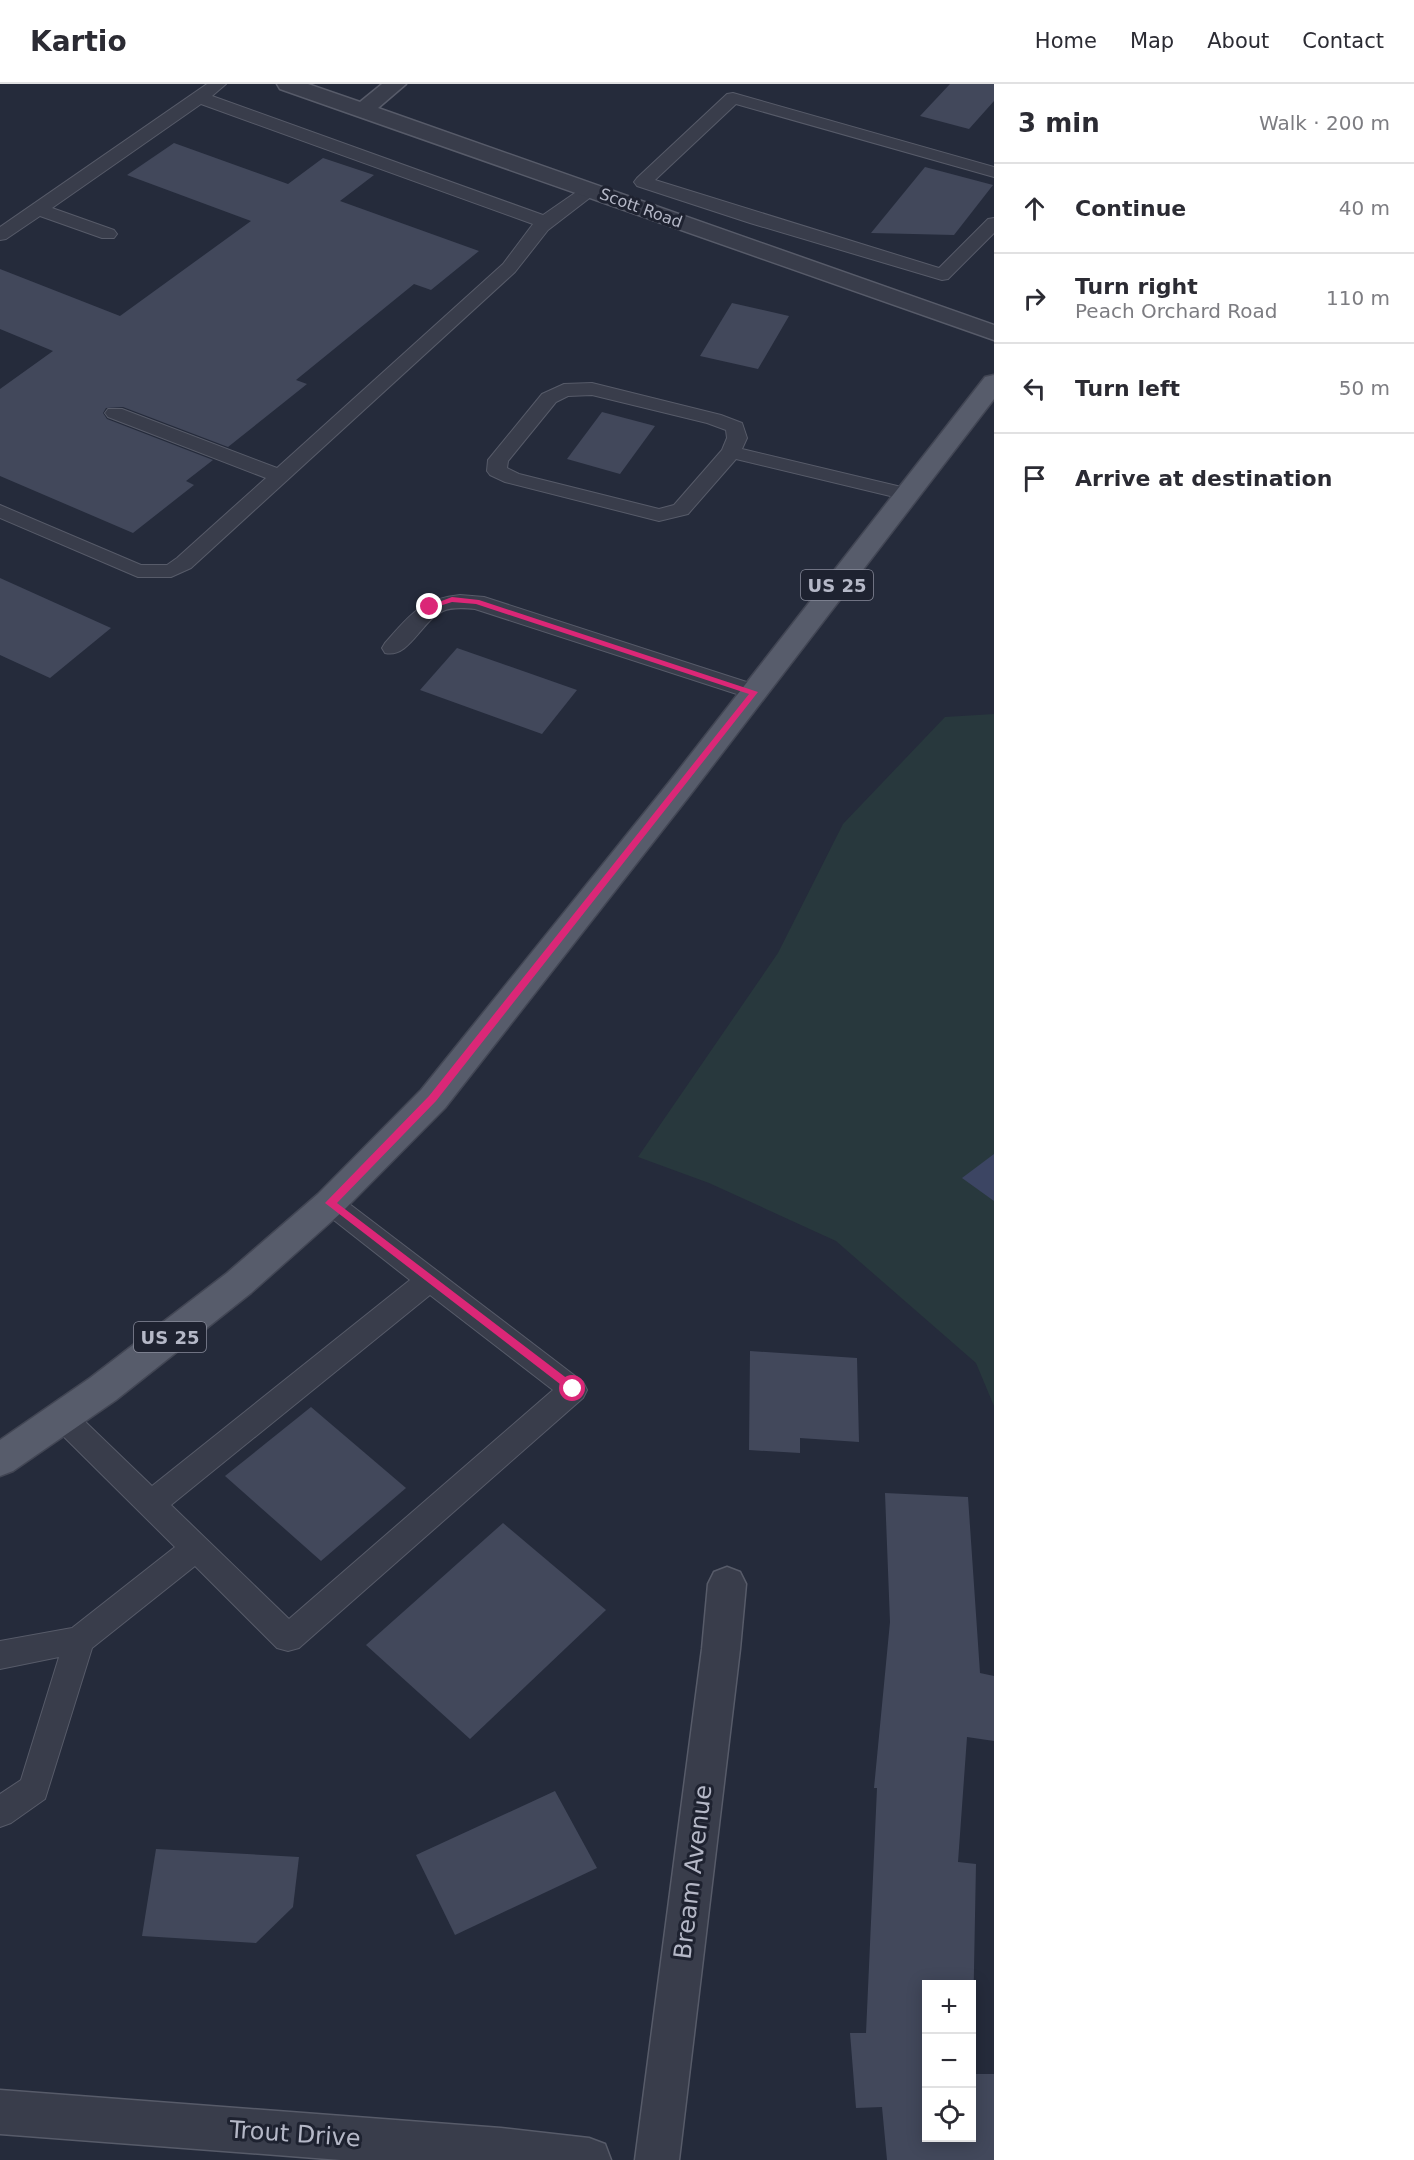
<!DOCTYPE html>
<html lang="en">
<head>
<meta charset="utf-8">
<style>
  body { margin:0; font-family:"DejaVu Sans",sans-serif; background:#f2f2f3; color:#2b2b33 }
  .controls { position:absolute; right:18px; bottom:18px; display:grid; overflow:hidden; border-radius:0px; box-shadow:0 3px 15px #0003 }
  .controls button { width:54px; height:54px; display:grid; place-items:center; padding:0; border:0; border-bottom:2px solid #e1e1e2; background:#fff; color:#2b2b33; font:30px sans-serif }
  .stop { position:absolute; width:18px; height:18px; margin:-14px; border:4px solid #db2777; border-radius:50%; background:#fff }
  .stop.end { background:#db2777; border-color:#fff; box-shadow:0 2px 6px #0008 }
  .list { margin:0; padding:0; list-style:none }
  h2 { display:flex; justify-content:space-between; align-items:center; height:78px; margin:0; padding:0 24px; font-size:26px }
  h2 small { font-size:20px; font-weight:400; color:#7c7c81 }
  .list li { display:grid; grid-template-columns:39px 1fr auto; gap:18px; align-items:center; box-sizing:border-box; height:90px; padding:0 24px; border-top:2px solid #e1e1e2 }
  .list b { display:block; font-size:22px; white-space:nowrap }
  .list p { margin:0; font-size:20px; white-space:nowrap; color:#7c7c81 }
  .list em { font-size:20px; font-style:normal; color:#7c7c81 }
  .icon { flex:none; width:33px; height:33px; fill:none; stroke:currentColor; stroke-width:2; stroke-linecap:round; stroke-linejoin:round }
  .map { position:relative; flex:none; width:994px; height:2076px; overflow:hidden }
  header { display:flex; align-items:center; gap:36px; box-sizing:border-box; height:84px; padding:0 30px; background:#fff; border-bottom:2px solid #e1e1e2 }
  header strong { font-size:28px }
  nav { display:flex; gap:33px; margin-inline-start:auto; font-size:21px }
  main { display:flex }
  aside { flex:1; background:#fff }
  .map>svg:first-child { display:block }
  .green { fill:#28383d }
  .water { fill:#3c4563 }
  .building { fill:#42485b; fill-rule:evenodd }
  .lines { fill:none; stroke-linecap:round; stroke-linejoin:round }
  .lane-casing { stroke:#575b69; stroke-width:2 }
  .street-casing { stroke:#575b69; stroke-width:3 }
  .primary-casing { stroke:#424654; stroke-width:3 }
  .lane { fill:#393d4b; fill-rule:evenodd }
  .street { fill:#393d4b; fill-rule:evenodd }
  .primary { fill:#575c6b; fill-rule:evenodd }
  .route { fill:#db2777 }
  .labels { text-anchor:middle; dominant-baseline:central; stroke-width:6; stroke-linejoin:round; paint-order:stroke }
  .far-street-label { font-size:16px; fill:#b5b8c7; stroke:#1e2230 }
  .shield { fill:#1e2230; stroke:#888b9a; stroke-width:1.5 }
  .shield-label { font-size:18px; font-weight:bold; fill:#b5b8c7 }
  .near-street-label { font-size:24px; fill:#b5b8c7; stroke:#1e2230 }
</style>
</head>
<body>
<header>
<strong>Kartio</strong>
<nav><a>Home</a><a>Map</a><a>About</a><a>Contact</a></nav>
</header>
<main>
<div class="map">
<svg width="994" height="2076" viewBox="0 0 994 2076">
  <rect width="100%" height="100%" fill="#252b3b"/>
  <!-- green -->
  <polygon class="green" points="994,630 994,1322 976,1279 836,1157 709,1099 638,1073 778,869 843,740 945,633"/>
  <!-- water -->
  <polygon class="water" points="994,1070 994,1117 962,1094"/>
  <!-- building -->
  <g class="building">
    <polygon points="950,0 994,0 994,17 969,45 920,32"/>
    <polygon points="174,59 288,100 323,74 374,91 340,117 479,167 431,206 414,200 296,296 307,300 228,363 123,323 106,324 103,329 107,335 213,376 186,397 194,401 133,449 0,392 0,305 53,267 0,245 0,185 120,232 251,137 127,91"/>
    <polygon points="925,83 993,101 954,151 871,149"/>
    <polygon points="732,219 789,232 758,285 700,272"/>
    <polygon points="602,328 655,342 620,390 567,375"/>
    <polygon points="0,494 111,544 50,594 0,571"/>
    <polygon points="457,564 577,606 542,650 420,606"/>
    <polygon points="750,1267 857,1274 859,1358 800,1354 800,1369 749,1366"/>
    <polygon points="311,1323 406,1404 321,1477 225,1392"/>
    <path d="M885,1409L968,1413L980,1589L994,1592V1657L967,1653L958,1778L976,1780L972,1990H994V2076H887L882,2023L856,2024L850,1949H866L877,1704H874L890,1538ZM927,1900H972V2054H927Z"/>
    <polygon points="503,1439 606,1526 470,1655 366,1561"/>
    <polygon points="555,1707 597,1784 455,1851 416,1771"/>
    <polygon points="156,1765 299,1773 293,1823 256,1859 142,1852"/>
  </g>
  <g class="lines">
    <!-- lane casing -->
    <g class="lane-casing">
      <g id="lane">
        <polygon points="207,0 226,0 212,12 543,131 585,102 597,102 600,106 548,146 515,188 191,484 171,493 138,493 0,434 0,421 141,481 167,481 177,474 266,394 108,333 105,329 108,325 122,325 277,384 503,180 533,140 201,20 52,124 114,146 117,150 114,154 102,154 40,132 6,155 0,156 0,143"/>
        <polygon points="733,9 994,83 994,93 736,20 655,96 939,184 988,135 994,134 994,149 948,195 942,196 750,139 637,102 634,98 637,94 727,10"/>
        <path d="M592,299L721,331L742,339L747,354L742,365L914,406L917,410L914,414L907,416L736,375L688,430L659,437L505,398L490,391L487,387L488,376L542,310L564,300ZM592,311L707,339L726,346L727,354L722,366L674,421L659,425L519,390L507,384L508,377L556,318L568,312Z"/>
        <path d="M460,511L484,513L762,603L765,608L762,613L754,615L746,613L475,525C465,524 452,523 443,527C422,536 409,575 385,569L382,564L385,559C410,531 421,515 460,511Z"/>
        <path d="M330,1109L339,1112L583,1298L587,1306L583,1314L299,1564L288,1567L277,1564L195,1482L92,1564L45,1715L11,1739L0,1743V1710L21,1696L59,1573L0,1585V1557L72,1544L175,1463L52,1341L48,1333L52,1325L62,1321L72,1325L152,1402L410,1196L321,1126L317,1119L321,1112ZM430,1211L553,1306L289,1535L171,1421Z"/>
      </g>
    </g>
    <!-- street casing -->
    <g class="street-casing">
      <g id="street">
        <polygon points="277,0 308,0 360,18 382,0 406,0 378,24 994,241 994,256 280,5"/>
        <polygon points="727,1483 740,1488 746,1500 740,1565 679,2076 635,2076 702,1565 708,1500 714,1488"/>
        <polygon points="0,2006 501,2044 589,2054 605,2060 611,2076 341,2076 0,2050"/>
      </g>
    </g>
    <!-- primary casing -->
    <g class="primary-casing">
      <polygon id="primary" points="994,291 994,315 690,711 445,1024 342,1128 251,1209 116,1316 13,1387 0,1392 0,1356 90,1294 227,1189 318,1110 421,1006 670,697 985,293"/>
    </g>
    <!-- lane -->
    <use href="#lane" class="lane"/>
    <!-- street -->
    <use href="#street" class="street"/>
    <!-- primary -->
    <use href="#primary" class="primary"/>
  </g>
  <!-- route -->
  <polygon class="route" points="452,513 479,516 758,608 436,1017 337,1119 577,1302 577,1309 573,1310 325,1119 429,1012 749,610 476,520 452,518 430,525 426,523"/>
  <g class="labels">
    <!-- far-street labels -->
    <g class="far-street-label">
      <text transform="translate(641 124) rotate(20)">Scott Road</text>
    </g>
    <!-- shield labels -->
    <g class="shield">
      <rect x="801" y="486" width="72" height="30" rx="4.5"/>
      <rect x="134" y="1238" width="72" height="30" rx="4.5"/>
    </g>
    <g class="shield-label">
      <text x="837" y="501">US 25</text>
      <text x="170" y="1253">US 25</text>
    </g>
    <!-- near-street labels -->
    <g class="near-street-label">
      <text transform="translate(693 1788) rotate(-83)">Bream Avenue</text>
      <text transform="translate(295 2050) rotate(4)">Trout Drive</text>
    </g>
  </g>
</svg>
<div class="controls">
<button>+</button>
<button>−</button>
<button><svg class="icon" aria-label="locate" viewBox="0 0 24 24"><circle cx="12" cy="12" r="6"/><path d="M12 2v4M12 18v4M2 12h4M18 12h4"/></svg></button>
</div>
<div class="stop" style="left:573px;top:1305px"></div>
<div class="stop end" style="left:430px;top:523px"></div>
</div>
<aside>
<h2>3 min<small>Walk · 200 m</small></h2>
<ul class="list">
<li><svg class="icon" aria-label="ahead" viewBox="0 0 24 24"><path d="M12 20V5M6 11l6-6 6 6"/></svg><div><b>Continue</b></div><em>40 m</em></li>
<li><svg class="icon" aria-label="right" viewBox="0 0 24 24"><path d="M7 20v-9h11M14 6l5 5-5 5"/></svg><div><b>Turn right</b><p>Peach Orchard Road</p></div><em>110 m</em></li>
<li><svg class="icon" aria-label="left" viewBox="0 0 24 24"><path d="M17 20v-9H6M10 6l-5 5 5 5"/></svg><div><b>Turn left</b></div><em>50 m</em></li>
<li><svg class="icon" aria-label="arrive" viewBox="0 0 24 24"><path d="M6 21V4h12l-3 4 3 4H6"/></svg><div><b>Arrive at destination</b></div></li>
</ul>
</aside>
</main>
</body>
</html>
